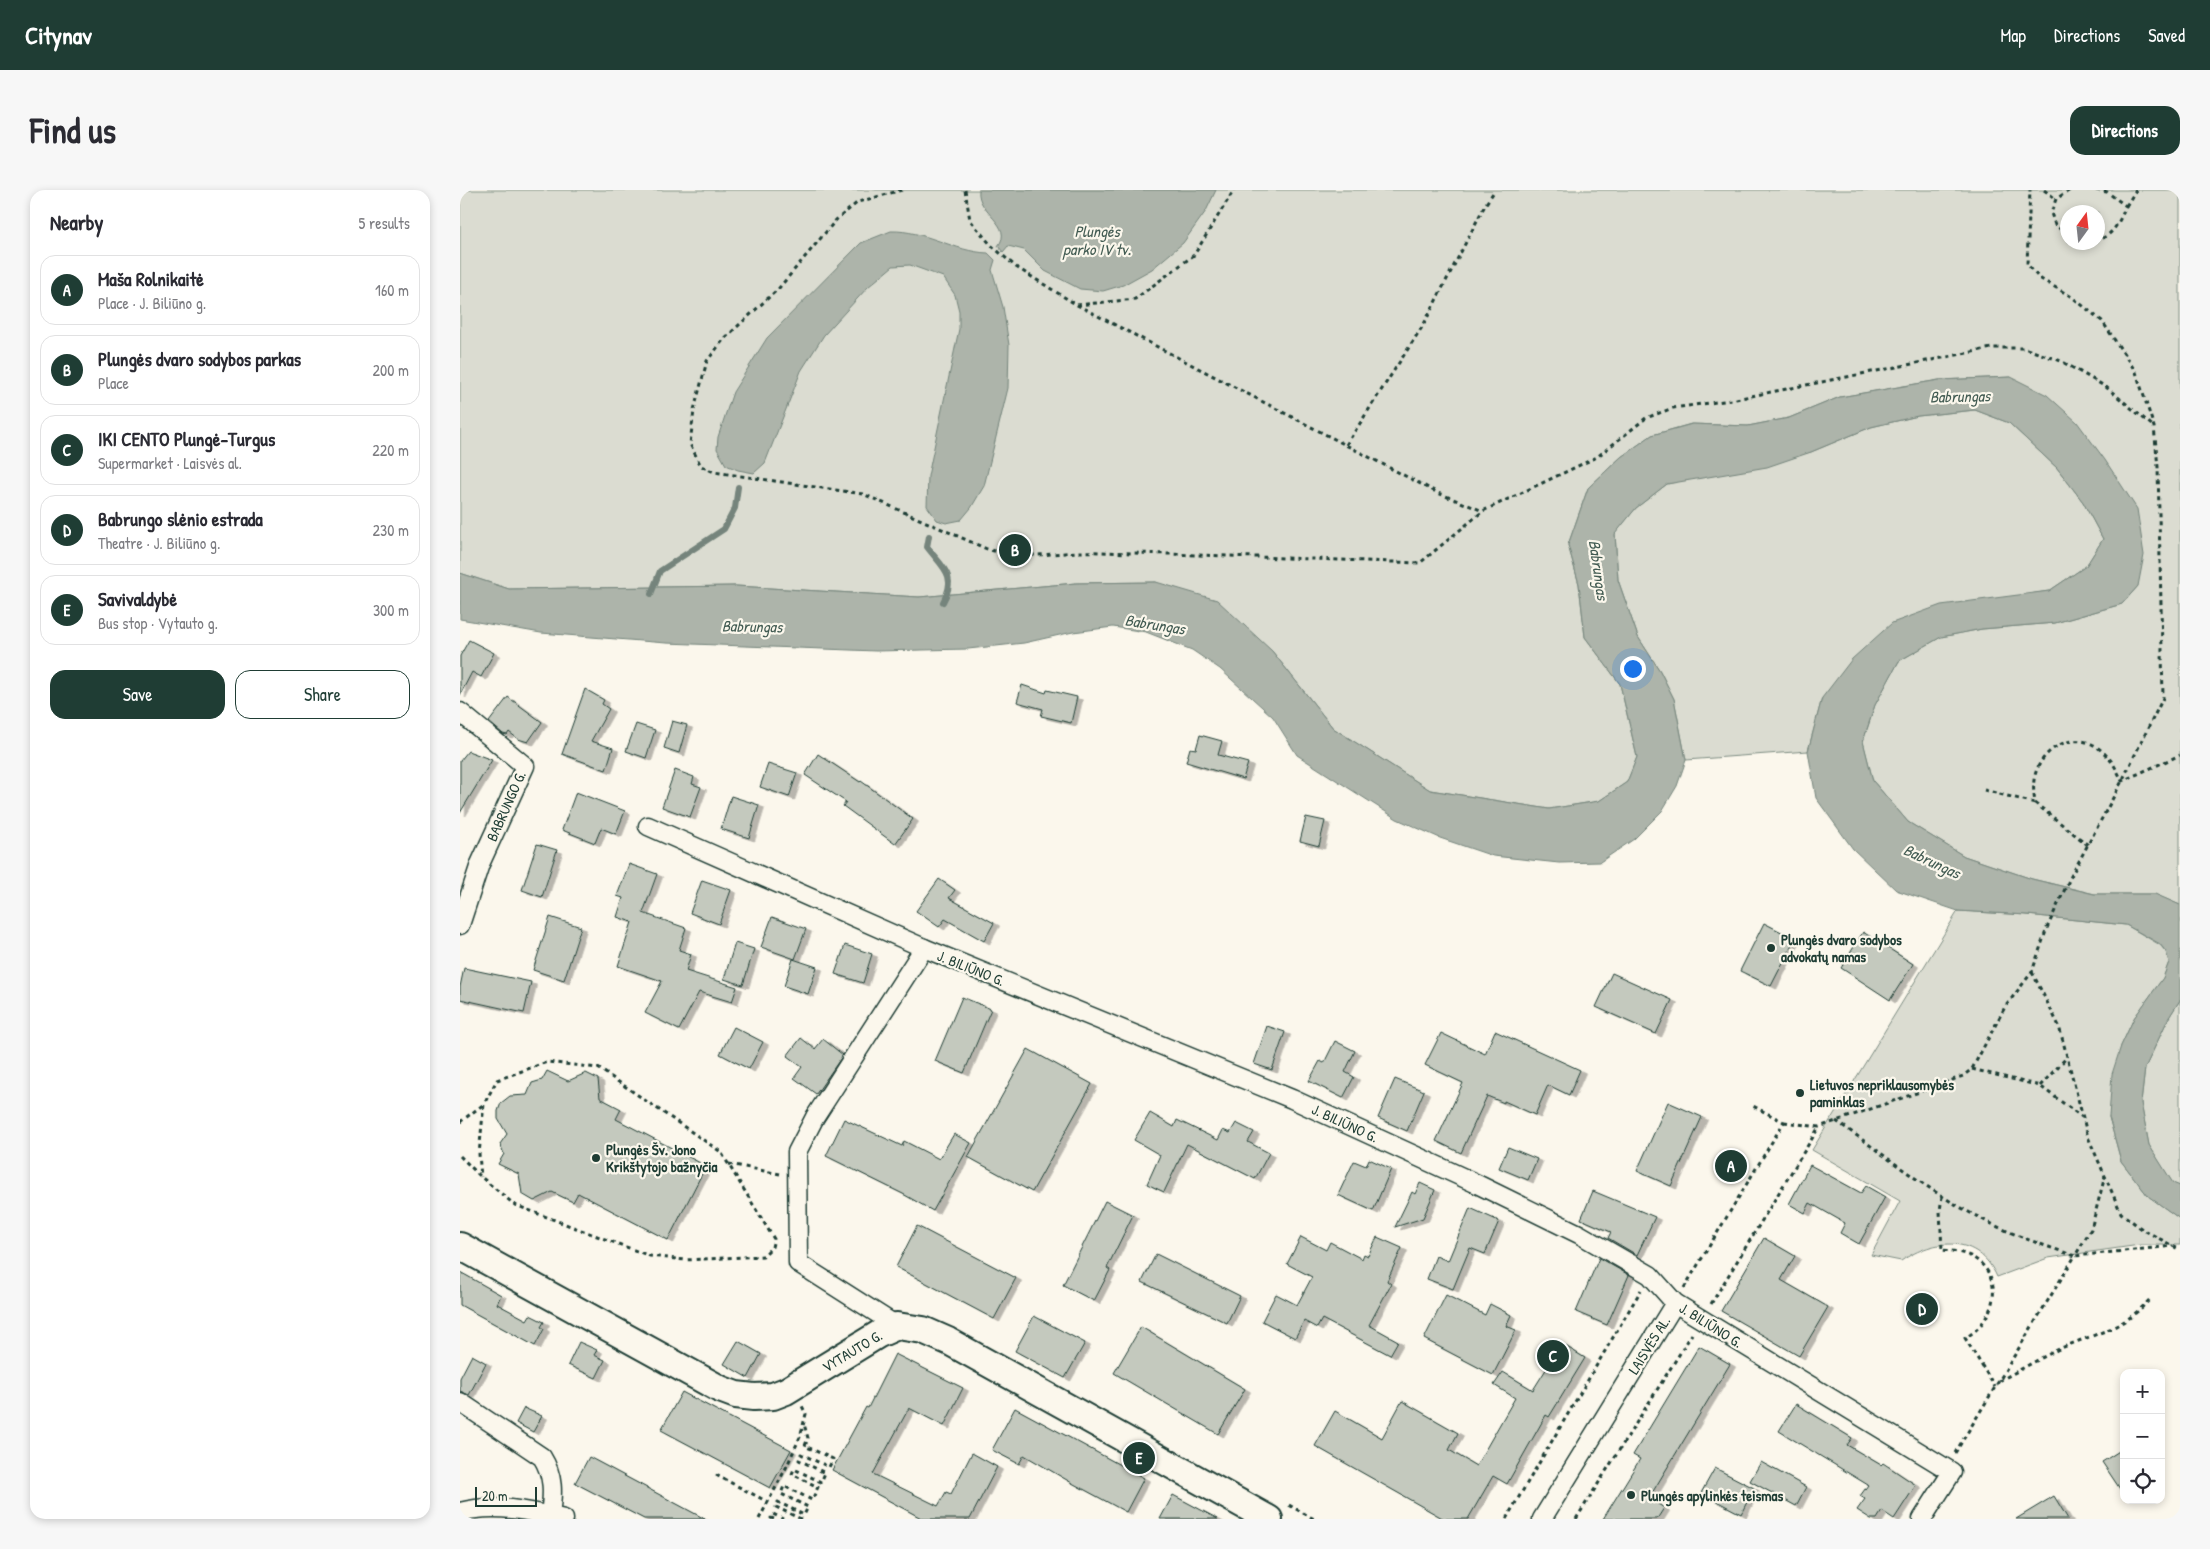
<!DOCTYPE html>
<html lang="en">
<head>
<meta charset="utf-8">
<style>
  body { margin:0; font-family:"Patrick Hand",sans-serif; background:#f7f7f7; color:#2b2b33 }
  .controls { position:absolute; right:15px; bottom:15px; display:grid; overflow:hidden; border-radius:10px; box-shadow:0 2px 8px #0003 }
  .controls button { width:45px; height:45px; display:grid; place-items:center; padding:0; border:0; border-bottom:1px solid #e1e1e2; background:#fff; color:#2b2b33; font:25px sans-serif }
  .compass { position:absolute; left:1600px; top:15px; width:45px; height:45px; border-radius:50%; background:#fff; box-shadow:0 2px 8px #0003; rotate:15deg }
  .scale { position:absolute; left:15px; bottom:12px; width:62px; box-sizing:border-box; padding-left:5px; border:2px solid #1f3d34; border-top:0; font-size:14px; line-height:18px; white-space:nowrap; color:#1f3d34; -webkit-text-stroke:4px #fbf7ec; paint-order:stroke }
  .you { position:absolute; left:1172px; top:478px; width:18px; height:18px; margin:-12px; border:4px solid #fff; border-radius:50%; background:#1a73e8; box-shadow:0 0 0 8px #1a73e833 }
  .badge { display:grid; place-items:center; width:32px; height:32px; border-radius:50%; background:#1f3d34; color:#fff; font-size:16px; font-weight:700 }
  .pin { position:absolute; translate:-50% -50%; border:2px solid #fff; box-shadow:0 1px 5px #0006 }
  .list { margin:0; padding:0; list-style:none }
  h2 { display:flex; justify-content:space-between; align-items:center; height:65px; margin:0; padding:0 20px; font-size:21px }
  h2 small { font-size:16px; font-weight:400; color:#7c7c81 }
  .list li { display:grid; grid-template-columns:32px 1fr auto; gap:15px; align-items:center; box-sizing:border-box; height:70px; margin:0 10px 10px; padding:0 10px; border:1px solid #e1e1e2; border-radius:15px }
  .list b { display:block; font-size:19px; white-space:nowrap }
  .list p { margin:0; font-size:16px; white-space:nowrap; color:#7c7c81 }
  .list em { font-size:16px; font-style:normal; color:#7c7c81 }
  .actions { display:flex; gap:10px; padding:15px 20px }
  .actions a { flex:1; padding:11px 0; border:1px solid #1f3d34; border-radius:15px; text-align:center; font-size:18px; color:#1f3d34 }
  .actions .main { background:#1f3d34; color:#fff }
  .icon { flex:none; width:28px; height:28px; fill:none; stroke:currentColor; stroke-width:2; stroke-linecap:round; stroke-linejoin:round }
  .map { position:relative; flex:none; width:1720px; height:1329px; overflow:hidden; border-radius:15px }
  header { display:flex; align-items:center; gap:30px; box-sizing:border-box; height:70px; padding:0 25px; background:#1f3d34; color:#fff }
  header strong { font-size:24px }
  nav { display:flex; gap:28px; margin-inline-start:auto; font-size:18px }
  .intro { display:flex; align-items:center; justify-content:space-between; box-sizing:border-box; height:120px; padding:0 30px }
  h1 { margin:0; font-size:35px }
  .button { padding:12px 22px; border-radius:15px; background:#1f3d34; color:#fff; font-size:18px; font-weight:700 }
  main { display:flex; gap:30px; padding:0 30px }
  aside { flex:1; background:#fff; border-radius:15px; box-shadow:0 2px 8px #0003 }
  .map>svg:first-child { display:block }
  .green { fill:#dbdcd1; stroke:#7d8c82; fill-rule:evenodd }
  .water { fill:#adb4aa; stroke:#74847b }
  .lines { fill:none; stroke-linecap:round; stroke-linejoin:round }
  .stream { stroke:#74847b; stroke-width:6 }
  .building { fill:#c4c9be; stroke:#1f3d34; filter:url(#shadow) }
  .minor-casing { stroke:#1f3d34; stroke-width:21 }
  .secondary-casing { stroke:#1f3d34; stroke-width:30 }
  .path { stroke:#1f3d34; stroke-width:3; stroke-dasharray:4 4; stroke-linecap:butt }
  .minor { stroke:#fbf7ec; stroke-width:18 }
  .secondary { stroke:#fbf7ec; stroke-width:26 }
  .poi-dot { fill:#1f3d34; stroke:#fbf7ec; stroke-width:2 }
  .labels { text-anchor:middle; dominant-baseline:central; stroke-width:4.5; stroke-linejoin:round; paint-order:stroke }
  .street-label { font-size:15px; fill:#1f3d34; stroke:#fbf7ec }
  .poi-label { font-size:15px; font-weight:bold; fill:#1f3d34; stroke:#fbf7ec; text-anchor:start }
  .water-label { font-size:16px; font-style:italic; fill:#425b52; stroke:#fbf7ec }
</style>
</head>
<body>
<header>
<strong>Citynav</strong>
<nav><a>Map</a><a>Directions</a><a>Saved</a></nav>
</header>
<div class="intro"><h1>Find us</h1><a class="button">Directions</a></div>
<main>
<aside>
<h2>Nearby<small>5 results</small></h2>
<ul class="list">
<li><span class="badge">A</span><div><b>Maša Rolnikaitė</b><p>Place · J. Biliūno g.</p></div><em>160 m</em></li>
<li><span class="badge">B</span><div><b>Plungės dvaro sodybos parkas</b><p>Place</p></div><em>200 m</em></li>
<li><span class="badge">C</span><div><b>IKI CENTO Plungė-Turgus</b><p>Supermarket · Laisvės al.</p></div><em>220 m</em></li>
<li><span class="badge">D</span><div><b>Babrungo slėnio estrada</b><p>Theatre · J. Biliūno g.</p></div><em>230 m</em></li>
<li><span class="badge">E</span><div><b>Savivaldybė</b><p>Bus stop · Vytauto g.</p></div><em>300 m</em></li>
</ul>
<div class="actions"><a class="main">Save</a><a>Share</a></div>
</aside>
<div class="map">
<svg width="1720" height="1329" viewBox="0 0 1720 1329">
  <defs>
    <filter id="shadow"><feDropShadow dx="5.5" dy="3" stdDeviation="0" flood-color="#0004"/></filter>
  </defs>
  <rect width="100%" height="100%" fill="#fbf7ec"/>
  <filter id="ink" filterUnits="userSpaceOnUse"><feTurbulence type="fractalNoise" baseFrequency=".02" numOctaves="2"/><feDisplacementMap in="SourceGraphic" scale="10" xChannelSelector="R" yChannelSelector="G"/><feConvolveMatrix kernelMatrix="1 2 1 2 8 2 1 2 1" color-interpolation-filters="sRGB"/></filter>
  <g filter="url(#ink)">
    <!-- green -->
    <g class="green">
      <path d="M0,0H1720V715L1694,704H1635L1572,689L1504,666L1448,632L1413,591L1403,552L1415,515L1439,471L1481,447L1522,439L1595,433L1662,414L1678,396L1551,187L1479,190L1380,207L1329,228L1288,236L1231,234L1192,245L1161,267L1128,298L1108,355L1119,394L1125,447L1160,494L1177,567L1167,592L1139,611L1089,619L970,600L873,538L812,461L696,392L616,393L459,407L276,396L49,399L0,383ZM1608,22H1638V52H1608Z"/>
      <polygon points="1515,220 1549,233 1597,278 1623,312 1643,349 1626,376 1589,401 1539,409 1362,508 1348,561 1226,570 1214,509 1200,481 1178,447 1158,390 1155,343 1176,318 1207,294 1351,262 1411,237 1458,226"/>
      <path d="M1498,721L1567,725L1666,735L1700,755L1706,762L1709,772L1703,788L1674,828L1661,856L1649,927L1661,971L1688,1006L1720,1029V1055H1680L1588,1068L1537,1087C1518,1044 1475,1048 1441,1071L1411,1065L1440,1011L1352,960Z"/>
      <polygon points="1720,810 1720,996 1713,994 1689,955 1681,913 1685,878 1708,829"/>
    </g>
    <!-- water -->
    <g class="water">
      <path d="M519,0H756L746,21L723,53L692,79L663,95L643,101L620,99L585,81L564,60L548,56L543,62L538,56C555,35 516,23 519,0Z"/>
      <path d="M431,41C465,40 495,62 528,63L535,70L532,80L543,117L549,155L548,198L524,296L511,318L501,330L486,333L477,330L467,316L468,286L499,139V121L495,105L483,87L450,75L433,76L408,97L364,145L341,181L305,273L294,283L278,280L266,275L257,259L258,247L273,202L307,148L401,53Z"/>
      <polygon points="1551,187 1587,205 1617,232 1645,270 1677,319 1684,365 1678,396 1662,414 1595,433 1522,439 1481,447 1439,471 1415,515 1403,551 1413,591 1448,632 1504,666 1572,689 1634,704 1695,704 1720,715 1720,810 1708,829 1685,878 1681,913 1689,955 1713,993 1720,996 1720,1029 1688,1006 1661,971 1649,927 1652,884 1661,856 1674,828 1703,788 1709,772 1706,762 1700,754 1666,735 1567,725 1498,721 1436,700 1393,659 1356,608 1348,561 1362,508 1392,469 1432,433 1481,415 1589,401 1626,376 1643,349 1623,312 1597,278 1549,233 1515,220 1458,226 1411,237 1351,262 1307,277 1207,294 1176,318 1155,344 1158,390 1178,447 1200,481 1214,509 1226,570 1217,596 1202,621 1174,649 1140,672 1099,673 1033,666 980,648 937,629 837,565 813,527 760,479 732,460 686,442 653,437 613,442 564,453 508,459 416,461 206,453 81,443 0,429 0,383 49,399 276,396 459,407 616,393 696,392 757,410 812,461 873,538 970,600 1089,619 1139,611 1167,592 1177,567 1160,494 1125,447 1119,394 1108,355 1128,298 1161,267 1192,245 1232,234 1288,236 1329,228 1380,207 1479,190"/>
    </g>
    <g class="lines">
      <!-- stream -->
      <g class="stream">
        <path d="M469,346L467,357C482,377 498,385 483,412"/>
        <polyline points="191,404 200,381 264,339 275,318 278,297"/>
      </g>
    </g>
    <!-- building -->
    <g class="building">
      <polygon points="9,450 34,463 21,487 12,482 0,505 0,466"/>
      <polygon points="562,495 586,503 587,500 617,507 611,533 581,526 583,519 557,512"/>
      <polygon points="125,499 144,510 142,514 149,519 131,551 153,558 146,580 102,564"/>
      <polygon points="48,507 82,532 68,552 58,549 49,542 47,545 43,544 29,532"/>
      <polygon points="212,531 227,535 219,563 204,558"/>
      <polygon points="176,534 195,540 186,568 166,561"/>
      <polygon points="740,545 762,551 758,565 788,573 783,589 726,572 730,558 736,559"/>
      <polygon points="8,561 32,570 0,623 0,571"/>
      <polygon points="358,564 400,592 401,591 453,629 435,654 383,616 386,612 345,585"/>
      <polygon points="308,574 337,583 329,607 300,597"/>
      <polygon points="215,580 234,587 232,594 241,597 230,627 202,617"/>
      <polygon points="116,602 165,621 156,644 141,638 135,653 102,640"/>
      <polygon points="271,606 299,615 289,648 261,639"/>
      <polygon points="846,627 865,631 859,656 840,651"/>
      <polygon points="77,654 97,660 82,707 62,700"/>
      <polygon points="169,674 197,684 183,723 226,738 219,760 231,764 226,781 277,797 272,812 239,802 219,840 185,823 202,791 158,776 172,732 157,727 163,708 157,706"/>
      <polygon points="479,689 495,700 489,708 534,733 524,751 485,729 479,737 456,721"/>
      <polygon points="242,690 271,700 259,734 230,723"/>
      <polygon points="90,727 121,737 104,790 73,780"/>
      <polygon points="312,727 346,739 335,769 301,757"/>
      <polygon points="1304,733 1335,749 1311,796 1280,781"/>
      <polygon points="1403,742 1453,774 1430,810 1381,778"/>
      <polygon points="275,753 294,759 283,795 264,789"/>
      <polygon points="385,755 412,764 403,793 375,784"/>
      <polygon points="333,769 357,777 348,804 324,796"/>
      <polygon points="4,778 71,792 64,823 0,809 0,797"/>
      <polygon points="1152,783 1212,810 1196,844 1136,817"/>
      <polygon points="502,807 531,819 504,883 475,871"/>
      <polygon points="807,836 825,842 812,880 794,874"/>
      <polygon points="274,837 303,852 289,879 260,864"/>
      <polygon points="1035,841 1120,880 1109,905 1088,895 1075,925 1044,911 1044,913 1027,906 1001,963 976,951 1003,893 965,875 981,843 1025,864"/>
      <polygon points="341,848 355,859 363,849 383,865 356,904 334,888 342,877 327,866"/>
      <polygon points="875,851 895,861 885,882 894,887 883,908 849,891 860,871 864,873"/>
      <polygon points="568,859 632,894 572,1002 508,967"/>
      <polygon points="87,881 108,891 126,883 138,889 140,908 161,919 156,929 246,976 208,1050 118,1003 113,1012 92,1002 74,1011 62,1004 59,984 38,974 44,964 40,954 47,944 38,929 38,921 41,913 50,906 67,905 72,893 82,890"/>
      <polygon points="935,889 964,901 947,941 918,928"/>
      <polygon points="1208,912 1242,927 1211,996 1177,981"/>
      <polygon points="690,923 714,937 717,930 758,950 763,940 770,943 776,933 794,942 788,952 809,963 795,989 727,954 704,1002 687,994 700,965 674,950"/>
      <polygon points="384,929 442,956 444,951 479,969 494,944 511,953 473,1021 443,1004 366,966"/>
      <polygon points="1048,957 1077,969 1068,990 1039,978"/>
      <polygon points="909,969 931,979 913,1021 878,1005 894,971 906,976"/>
      <polygon points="1350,975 1401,1003 1406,996 1425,1007 1399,1054 1380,1043 1385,1033 1350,1013 1345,1023 1329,1014"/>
      <polygon points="960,993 975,1000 963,1028 935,1037 952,1002 955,1004"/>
      <polygon points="1133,1001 1195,1027 1177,1065 1148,1048 1151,1042 1121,1029"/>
      <polygon points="645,1011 673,1025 647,1078 650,1080 634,1111 603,1095"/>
      <polygon points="1010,1018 1039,1031 1025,1064 1010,1058 993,1099 967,1089 976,1066 988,1071"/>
      <polygon points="457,1036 556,1088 534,1129 436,1077"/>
      <polygon points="841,1047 866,1060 870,1052 902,1069 904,1064 908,1066 917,1047 942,1058 927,1091 931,1094 909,1135 938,1151 930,1165 862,1129 857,1138 844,1131 835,1148 802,1131 816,1104 837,1115 852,1087 827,1074"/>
      <polygon points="1304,1048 1335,1066 1321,1090 1368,1117 1339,1166 1261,1121"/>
      <polygon points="696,1064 780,1106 767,1133 682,1092"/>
      <polygon points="1139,1068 1169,1085 1147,1135 1116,1122"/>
      <polygon points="0,1082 41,1105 37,1114 67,1130 70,1125 84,1132 81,1137 84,1139 75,1156 0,1115"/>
      <polygon points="986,1105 1025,1125 1030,1114 1051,1125 1046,1136 1056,1140 1033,1185 964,1149"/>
      <polygon points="574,1126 625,1153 605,1188 555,1161"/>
      <polygon points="681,1137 785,1199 758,1244 654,1183"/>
      <polygon points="278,1151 301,1164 288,1188 264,1174"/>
      <polygon points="119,1152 137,1160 134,1165 145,1170 136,1188 108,1175"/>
      <polygon points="1102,1154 1125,1168 1089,1227 1086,1225 1047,1294 1033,1286 1008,1329 984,1329 855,1256 875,1221 922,1248 942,1211 998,1243 989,1260 1016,1276 1055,1208 1034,1195 1043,1182 1073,1200"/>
      <polygon points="1239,1156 1270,1174 1189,1308 1204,1318 1197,1329 1143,1329 1180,1269 1173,1265"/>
      <polygon points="435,1164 503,1198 484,1236 449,1218 413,1284 478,1316 486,1302 491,1304 512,1263 537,1277 510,1329 463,1329 372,1280 406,1217 408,1218"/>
      <polygon points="12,1165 26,1173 9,1205 0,1201 0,1188"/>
      <polygon points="222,1202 331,1260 310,1298 201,1240"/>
      <polygon points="1336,1214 1392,1248 1387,1255 1421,1275 1423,1273 1456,1295 1434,1329 1422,1321 1417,1329 1411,1329 1397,1320 1405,1309 1400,1306 1408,1295 1319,1241"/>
      <polygon points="64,1218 82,1226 73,1242 56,1233"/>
      <polygon points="555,1218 684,1288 666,1322 612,1293 564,1265 559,1274 532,1260"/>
      <polygon points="1664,1258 1664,1305 1642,1272"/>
      <polygon points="129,1267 245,1329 184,1329 115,1293"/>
      <polygon points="1301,1272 1346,1297 1336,1316 1290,1291"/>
      <polygon points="1255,1278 1294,1298 1281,1324 1241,1303"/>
      <polygon points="713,1305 758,1329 700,1329"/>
      <polygon points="1594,1306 1608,1329 1556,1329"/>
    </g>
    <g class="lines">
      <!-- minor casing -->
      <g class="minor-casing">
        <g id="minor">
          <polyline points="0,522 65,576 20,674 0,735"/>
          <polyline points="188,636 464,758 832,909 1015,993 1119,1044 1190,1085 1215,1113 1492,1282 1462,1329"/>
          <polyline points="437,1136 338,1073 337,962 355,927 464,758"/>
          <path d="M0,1212L82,1267C94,1286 93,1303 90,1326"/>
          <path d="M0,1322C34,1313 71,1321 104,1329"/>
          <polyline points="1082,1329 1215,1113"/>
        </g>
      </g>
      <!-- secondary casing -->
      <g class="secondary-casing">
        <polyline id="secondary" points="0,1056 260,1199 276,1205 294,1207 313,1206 326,1201 419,1144 437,1136 463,1140 488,1151 809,1329"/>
      </g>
      <!-- path -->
      <g class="path">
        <path d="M442,0L398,12L376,30L319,98L264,149L247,171L234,220L230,254L241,276L254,282L403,304L527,359C567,372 600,360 640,362C747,365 853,369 960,373L1023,321L1137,267L1186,228L1213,218L1271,210L1532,158H1564L1601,171L1646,197L1694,237"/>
        <polyline points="505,0 510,30 531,55 556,77 617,115 978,303 1023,321"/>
        <polyline points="1584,0 1596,9"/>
        <path d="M1636,0L1647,2L1666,16C1660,30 1654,45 1638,50"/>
        <polyline points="1666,16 1676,0"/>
        <polyline points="1608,45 1595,35 1591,23 1596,9 1610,0"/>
        <polyline points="1626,52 1627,52"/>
        <polyline points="617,115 675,109 734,65 774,0"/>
        <polyline points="886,255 964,134 1025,15 1035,0"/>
        <polyline points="1524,600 1575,613"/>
        <path d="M1628,655L1575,613C1574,606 1573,597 1574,590C1579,557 1618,537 1643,562C1652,570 1657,580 1662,591L1720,565"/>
        <polyline points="1572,782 1599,836 1628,947 1661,1023 1682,1039 1720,1060"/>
        <polyline points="1512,879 1580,896 1622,927"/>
        <polyline points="1580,896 1608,866"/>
        <path d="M1376,931C1424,964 1470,1003 1522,1029C1552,1045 1583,1055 1615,1066L1631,1039L1645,986"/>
        <polyline points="0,932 24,914"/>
        <polyline points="1324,932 1359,937 1482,894 1503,886 1512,879 1545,817 1572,782 1587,738 1610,688 1662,591 1703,508 1698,277 1694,237 1676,182 1642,131 1612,107 1579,88 1567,74 1570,0"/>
        <polyline points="0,966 21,987 55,1015 190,1066 225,1070 303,1066 312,1057 314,1049 261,962 138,878 87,872 37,890 24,914 19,964 21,987"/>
        <polyline points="269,974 320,984"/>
        <path d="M1482,1006L1480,1021L1482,1060C1492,1061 1503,1062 1512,1067C1547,1087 1535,1131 1505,1148L1535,1197"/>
        <polyline points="1224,1098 1324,932 1293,916"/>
        <polyline points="1251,1114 1359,937"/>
        <path d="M1539,1191C1558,1181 1577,1170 1597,1160C1633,1143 1661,1142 1690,1109"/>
        <polyline points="1495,1263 1615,1066 1713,1056"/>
        <polyline points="256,1285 308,1312"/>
        <polyline points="829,1315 854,1329"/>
        <polyline points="299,1329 326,1278 340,1247 346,1224 342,1216"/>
        <polyline points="314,1329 311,1328 313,1324 323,1329"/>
        <polyline points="341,1329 316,1317 318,1312 344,1325 348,1317 321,1304 324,1296 352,1310 358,1297 332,1284 334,1279 361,1292 365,1283 339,1270 341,1264 369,1277 373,1269 345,1256 348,1248 344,1234"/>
        <polyline points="1046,1329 1181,1100"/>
        <polyline points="1116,1329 1232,1144"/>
      </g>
      <!-- minor -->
      <use href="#minor" class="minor"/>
      <!-- secondary -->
      <use href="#secondary" class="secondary"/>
    </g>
  </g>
  <!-- markers -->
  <g class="poi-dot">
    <circle cx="1311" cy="758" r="5"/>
    <circle cx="1340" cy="903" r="5"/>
    <circle cx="136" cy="968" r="5"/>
    <circle cx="1171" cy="1305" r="5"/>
  </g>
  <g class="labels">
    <!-- street labels -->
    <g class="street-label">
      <text transform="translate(46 616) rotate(-66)">BABRUNGO G.</text>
      <text transform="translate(511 778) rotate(22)">J. BILIŪNO G.</text>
      <text transform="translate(885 933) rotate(25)">J. BILIŪNO G.</text>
      <text transform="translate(1251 1135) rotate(32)">J. BILIŪNO G.</text>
      <text transform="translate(1189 1155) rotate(-58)">LAISVĖS AL.</text>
      <text transform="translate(392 1161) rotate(-31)">VYTAUTO G.</text>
    </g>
    <!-- poi labels -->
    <g class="poi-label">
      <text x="1321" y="749">Plungės dvaro sodybos<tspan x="1321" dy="17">advokatų namas</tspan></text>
      <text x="1350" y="894">Lietuvos nepriklausomybės<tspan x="1350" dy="17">paminklas</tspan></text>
      <text x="146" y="959">Plungės Šv. Jono<tspan x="146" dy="17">Krikštytojo bažnyčia</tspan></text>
      <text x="1181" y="1305">Plungės apylinkės teismas</text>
    </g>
    <!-- water labels -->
    <g class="water-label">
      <text x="637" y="41">Plungės<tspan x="637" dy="18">parko IV tv.</tspan></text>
      <text transform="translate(1500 206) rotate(-1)">Babrungas</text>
      <text transform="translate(1139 380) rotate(82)">Babrungas</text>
      <text transform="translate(695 434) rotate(9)">Babrungas</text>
      <text transform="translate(292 436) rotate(1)">Babrungas</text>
      <text transform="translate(1472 671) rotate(25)">Babrungas</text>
    </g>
  </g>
</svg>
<div class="controls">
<button>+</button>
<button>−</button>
<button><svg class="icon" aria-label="locate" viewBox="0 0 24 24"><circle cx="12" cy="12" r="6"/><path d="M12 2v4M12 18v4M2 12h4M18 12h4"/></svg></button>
</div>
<svg class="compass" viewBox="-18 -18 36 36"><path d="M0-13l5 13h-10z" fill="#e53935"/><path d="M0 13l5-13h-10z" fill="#7c7c81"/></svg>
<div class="scale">20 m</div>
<div class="you"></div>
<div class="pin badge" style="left:1271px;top:976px">A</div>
<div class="pin badge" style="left:555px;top:360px">B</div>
<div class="pin badge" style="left:1093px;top:1166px">C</div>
<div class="pin badge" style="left:1462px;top:1119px">D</div>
<div class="pin badge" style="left:679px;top:1268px">E</div>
</div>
</main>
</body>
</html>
